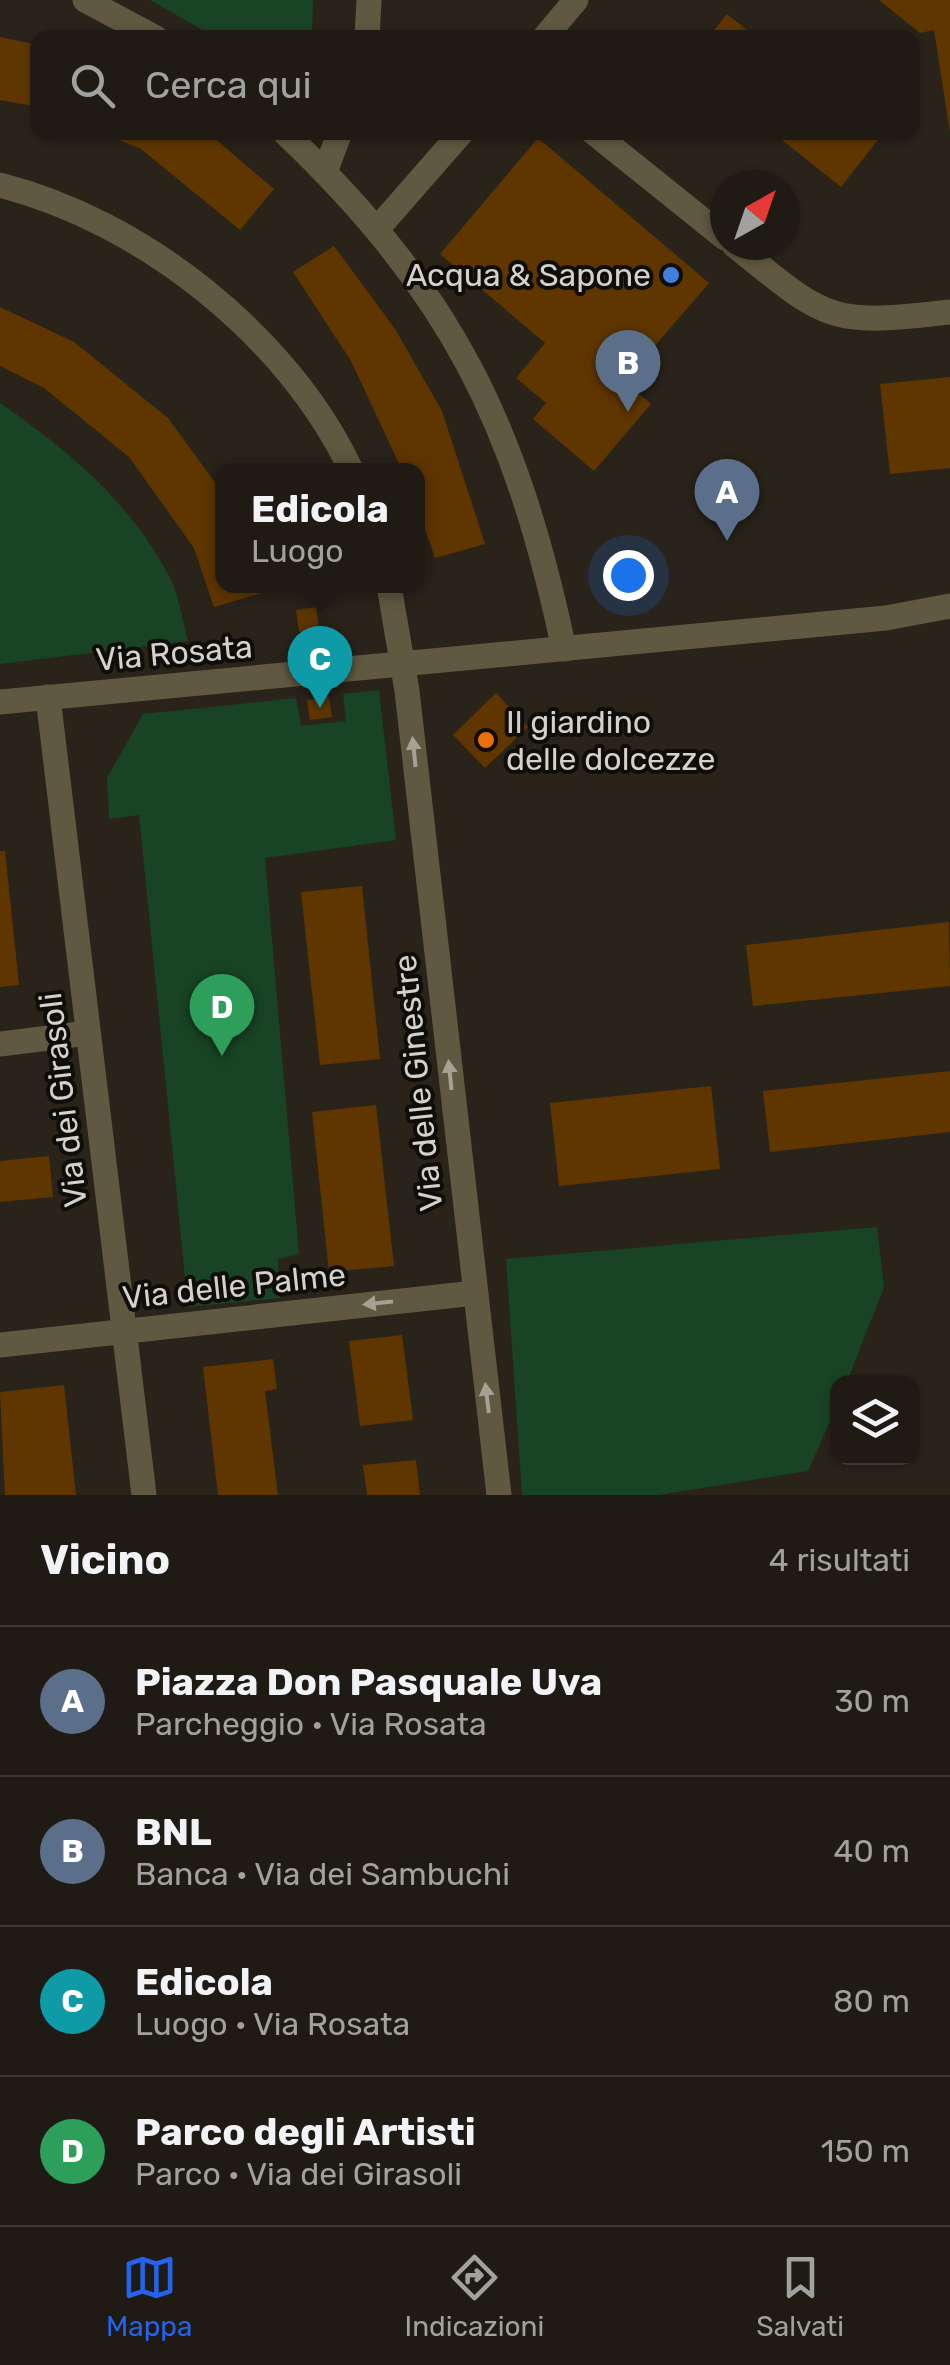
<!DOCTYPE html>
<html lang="it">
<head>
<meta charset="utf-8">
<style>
  body { margin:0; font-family:Rubik,sans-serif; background:#27231d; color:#f1f3f6 }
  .controls { position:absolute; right:30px; bottom:30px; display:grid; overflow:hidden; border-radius:20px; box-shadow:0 2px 8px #0004 }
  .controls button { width:90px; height:90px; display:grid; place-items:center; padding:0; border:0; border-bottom:2px solid #3c3834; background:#1f1a14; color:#f1f3f6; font:50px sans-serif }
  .compass { position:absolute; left:710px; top:170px; width:90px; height:90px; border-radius:50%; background:#1f1a14; box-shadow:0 2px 8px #0004; rotate:40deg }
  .you { position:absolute; left:628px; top:575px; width:35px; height:35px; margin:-25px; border:8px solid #fff; border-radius:50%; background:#1a73e8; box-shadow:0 0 0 15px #1a73e833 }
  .badge { display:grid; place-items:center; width:65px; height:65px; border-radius:50%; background:#2563eb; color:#fff; font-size:32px; font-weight:700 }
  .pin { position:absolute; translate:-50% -82px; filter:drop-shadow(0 2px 5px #0008) }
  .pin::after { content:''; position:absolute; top:52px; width:35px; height:30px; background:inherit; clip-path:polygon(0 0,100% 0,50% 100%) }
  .popup { position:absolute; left:215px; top:463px; width:210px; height:130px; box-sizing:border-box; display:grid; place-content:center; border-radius:20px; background:#1f1a14; filter:drop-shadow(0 2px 8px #0005); font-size:32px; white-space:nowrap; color:#a1a1a0 }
  .popup b { font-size:38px; color:#f1f3f6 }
  .popup::after { content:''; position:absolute; left:50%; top:100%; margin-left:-20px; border:20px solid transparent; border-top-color:#1f1a14 }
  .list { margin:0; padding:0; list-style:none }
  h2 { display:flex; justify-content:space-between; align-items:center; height:130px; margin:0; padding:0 40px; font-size:42px }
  h2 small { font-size:32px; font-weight:400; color:#a1a1a0 }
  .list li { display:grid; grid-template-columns:65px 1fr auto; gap:30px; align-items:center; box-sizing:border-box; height:150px; padding:0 40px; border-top:2px solid #3c3834 }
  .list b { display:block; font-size:38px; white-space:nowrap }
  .list p { margin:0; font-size:32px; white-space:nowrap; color:#a1a1a0 }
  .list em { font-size:32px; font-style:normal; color:#a1a1a0 }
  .icon { flex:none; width:55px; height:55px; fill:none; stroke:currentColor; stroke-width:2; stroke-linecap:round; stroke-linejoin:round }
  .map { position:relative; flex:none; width:950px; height:1495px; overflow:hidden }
  .search { position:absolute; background:#1f1a14; box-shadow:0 2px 8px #0004; left:30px; right:30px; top:30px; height:110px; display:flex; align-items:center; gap:25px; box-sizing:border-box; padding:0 35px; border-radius:20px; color:#a1a1a0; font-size:38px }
  .sheet { height:730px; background:#1f1a14 }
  nav { display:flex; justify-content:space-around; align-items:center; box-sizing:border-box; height:140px; border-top:2px solid #3c3834; background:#1f1a14; font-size:28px; color:#a1a1a0 }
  nav a { display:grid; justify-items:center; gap:5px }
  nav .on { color:#2563eb }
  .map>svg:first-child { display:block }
  .green { fill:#194325 }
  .building { fill:#5f3600 }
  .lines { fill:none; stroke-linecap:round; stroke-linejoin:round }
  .minor { stroke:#605840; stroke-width:25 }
  .oneway { fill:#a6a193 }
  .shop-dot { fill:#3f7fe0; stroke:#0f0d09; stroke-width:4 }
  .food-dot { fill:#e8710a; stroke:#0f0d09; stroke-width:4 }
  .labels { text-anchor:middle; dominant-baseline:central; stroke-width:8; stroke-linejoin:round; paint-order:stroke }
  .poi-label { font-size:32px; fill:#d4d1cb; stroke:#0f0d09; text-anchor:end }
  .street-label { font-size:32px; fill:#d4d1cb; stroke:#0f0d09 }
</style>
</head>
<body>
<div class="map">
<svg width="950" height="1495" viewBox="0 0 950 1495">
  <rect width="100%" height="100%" fill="#29231a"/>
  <!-- green -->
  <g class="green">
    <polygon points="150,0 313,0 312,37 215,37"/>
    <path d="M0,403C68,450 128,500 168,574C179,593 182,620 188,641L0,664Z"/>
    <polygon points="379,690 396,840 265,858 299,1254 278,1259 280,1298 188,1307 139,815 109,819 107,778 143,714 296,698 301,726 346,721 343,694"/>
    <polygon points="877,1227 884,1287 847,1382 838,1382 837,1405 808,1471 659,1495 522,1495 506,1259"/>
  </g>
  <!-- building -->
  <g class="building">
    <polygon points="879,0 950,0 950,133 934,30 920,33"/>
    <polygon points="727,14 757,38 708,38"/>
    <polygon points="0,37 38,45 38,107 0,100"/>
    <polygon points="101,132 207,132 274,189 240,230 141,149"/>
    <polygon points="772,132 877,132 881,136 841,187"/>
    <polygon points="538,138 709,283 635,369 647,379 637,392 651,404 594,471 533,419 546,403 516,378 545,343 440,254"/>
    <polygon points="334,246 395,329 442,411 485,544 435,558 418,509 418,470 402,470 351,361 293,272"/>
    <polygon points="0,307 74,342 168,418 222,492 222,586 263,586 265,592 214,607 194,548 129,457 44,388 0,366"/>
    <polygon points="950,377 950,468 890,474 880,384"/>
    <polygon points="316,607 319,629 299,632 296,610"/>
    <polygon points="496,693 528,727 485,768 453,735"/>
    <polygon points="329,697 332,717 310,720 307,700"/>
    <polygon points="0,851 5,851 19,985 0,987"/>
    <polygon points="362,886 380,1059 320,1065 301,892"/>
    <polygon points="949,922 950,986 753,1006 746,945"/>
    <polygon points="950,1071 950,1132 770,1152 763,1091"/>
    <polygon points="711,1086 720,1169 559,1186 550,1103"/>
    <polygon points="376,1105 394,1266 329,1272 312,1112"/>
    <polygon points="49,1156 53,1197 0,1202 0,1161"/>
    <polygon points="402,1335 413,1420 360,1426 349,1341"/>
    <polygon points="273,1359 277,1389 265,1391 278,1495 218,1495 203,1367"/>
    <polygon points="64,1385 76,1495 5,1495 0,1392"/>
    <polygon points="416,1460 420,1495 367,1495 363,1465"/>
  </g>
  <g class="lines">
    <!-- minor -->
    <g class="minor">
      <polyline points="85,0 156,38"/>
      <polyline points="367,38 369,0"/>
      <polyline points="544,38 576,0"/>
      <path d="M284,132C452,292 516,424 564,649"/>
      <polyline points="593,132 725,238"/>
      <polyline points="325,172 340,132"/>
      <path d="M0,185C142,221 288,336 351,470"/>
      <polyline points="378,228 462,132"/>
      <path d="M734,245C828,321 828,326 950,312"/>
      <polyline points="389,586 407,691 499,1495"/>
      <polyline points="48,697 144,1495"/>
      <polyline points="0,702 886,618 950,606"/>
      <polyline points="0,1044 88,1033"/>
      <polyline points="0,1345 475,1293"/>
    </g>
  </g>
  <!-- one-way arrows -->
  <defs><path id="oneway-solid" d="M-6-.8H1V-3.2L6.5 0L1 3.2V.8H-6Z" transform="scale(2.5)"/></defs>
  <g class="oneway">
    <use href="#oneway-solid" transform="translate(414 752) rotate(-96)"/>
    <use href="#oneway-solid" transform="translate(450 1075) rotate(-96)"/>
    <use href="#oneway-solid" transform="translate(378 1303) rotate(174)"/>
    <use href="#oneway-solid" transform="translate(487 1398) rotate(-97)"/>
  </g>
  <!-- markers -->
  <circle class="shop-dot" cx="671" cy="275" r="10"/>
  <circle class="food-dot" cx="486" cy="740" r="10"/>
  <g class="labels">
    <!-- poi labels -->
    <g class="poi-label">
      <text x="651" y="275">Acqua &amp; Sapone</text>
      <text x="506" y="722" text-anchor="start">Il giardino<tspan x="506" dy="37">delle dolcezze</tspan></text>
    </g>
    <!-- street labels -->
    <g class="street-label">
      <text transform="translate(174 653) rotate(-5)">Via Rosata</text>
      <text transform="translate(418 1083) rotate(-96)">Via delle Ginestre</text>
      <text transform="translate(63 1100) rotate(-97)">Via dei Girasoli</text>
      <text transform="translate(234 1286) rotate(-6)">Via delle Palme</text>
    </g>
  </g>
</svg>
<div class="controls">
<button><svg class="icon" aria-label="layers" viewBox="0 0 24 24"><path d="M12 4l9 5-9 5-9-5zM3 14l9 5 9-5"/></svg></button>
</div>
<svg class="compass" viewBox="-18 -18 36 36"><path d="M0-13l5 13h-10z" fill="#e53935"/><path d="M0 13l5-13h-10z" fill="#a1a1a0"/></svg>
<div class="you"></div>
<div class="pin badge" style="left:727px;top:541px;background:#5c6f8a">A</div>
<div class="pin badge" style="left:628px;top:412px;background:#5c6f8a">B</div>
<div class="pin badge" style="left:320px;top:708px;background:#0f9aa8">C</div>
<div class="popup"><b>Edicola</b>Luogo</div>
<div class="pin badge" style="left:222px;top:1056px;background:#2e9e5b">D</div>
<div class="search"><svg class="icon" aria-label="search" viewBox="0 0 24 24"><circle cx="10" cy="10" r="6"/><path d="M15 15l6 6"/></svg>Cerca qui</div>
</div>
<section class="sheet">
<h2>Vicino<small>4 risultati</small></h2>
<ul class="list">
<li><span class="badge" style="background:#5c6f8a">A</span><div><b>Piazza Don Pasquale Uva</b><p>Parcheggio · Via Rosata</p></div><em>30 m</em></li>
<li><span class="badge" style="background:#5c6f8a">B</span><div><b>BNL</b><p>Banca · Via dei Sambuchi</p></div><em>40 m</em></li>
<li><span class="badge" style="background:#0f9aa8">C</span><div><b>Edicola</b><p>Luogo · Via Rosata</p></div><em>80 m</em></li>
<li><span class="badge" style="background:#2e9e5b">D</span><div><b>Parco degli Artisti</b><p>Parco · Via dei Girasoli</p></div><em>150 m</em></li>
</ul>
</section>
<nav>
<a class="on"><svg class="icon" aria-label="map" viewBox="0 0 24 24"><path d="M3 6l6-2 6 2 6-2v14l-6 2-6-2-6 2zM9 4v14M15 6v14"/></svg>Mappa</a>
<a><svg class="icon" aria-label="directions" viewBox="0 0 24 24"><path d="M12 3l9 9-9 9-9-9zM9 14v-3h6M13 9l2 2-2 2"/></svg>Indicazioni</a>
<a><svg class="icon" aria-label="saved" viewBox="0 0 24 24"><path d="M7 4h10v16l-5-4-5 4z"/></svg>Salvati</a>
</nav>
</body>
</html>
